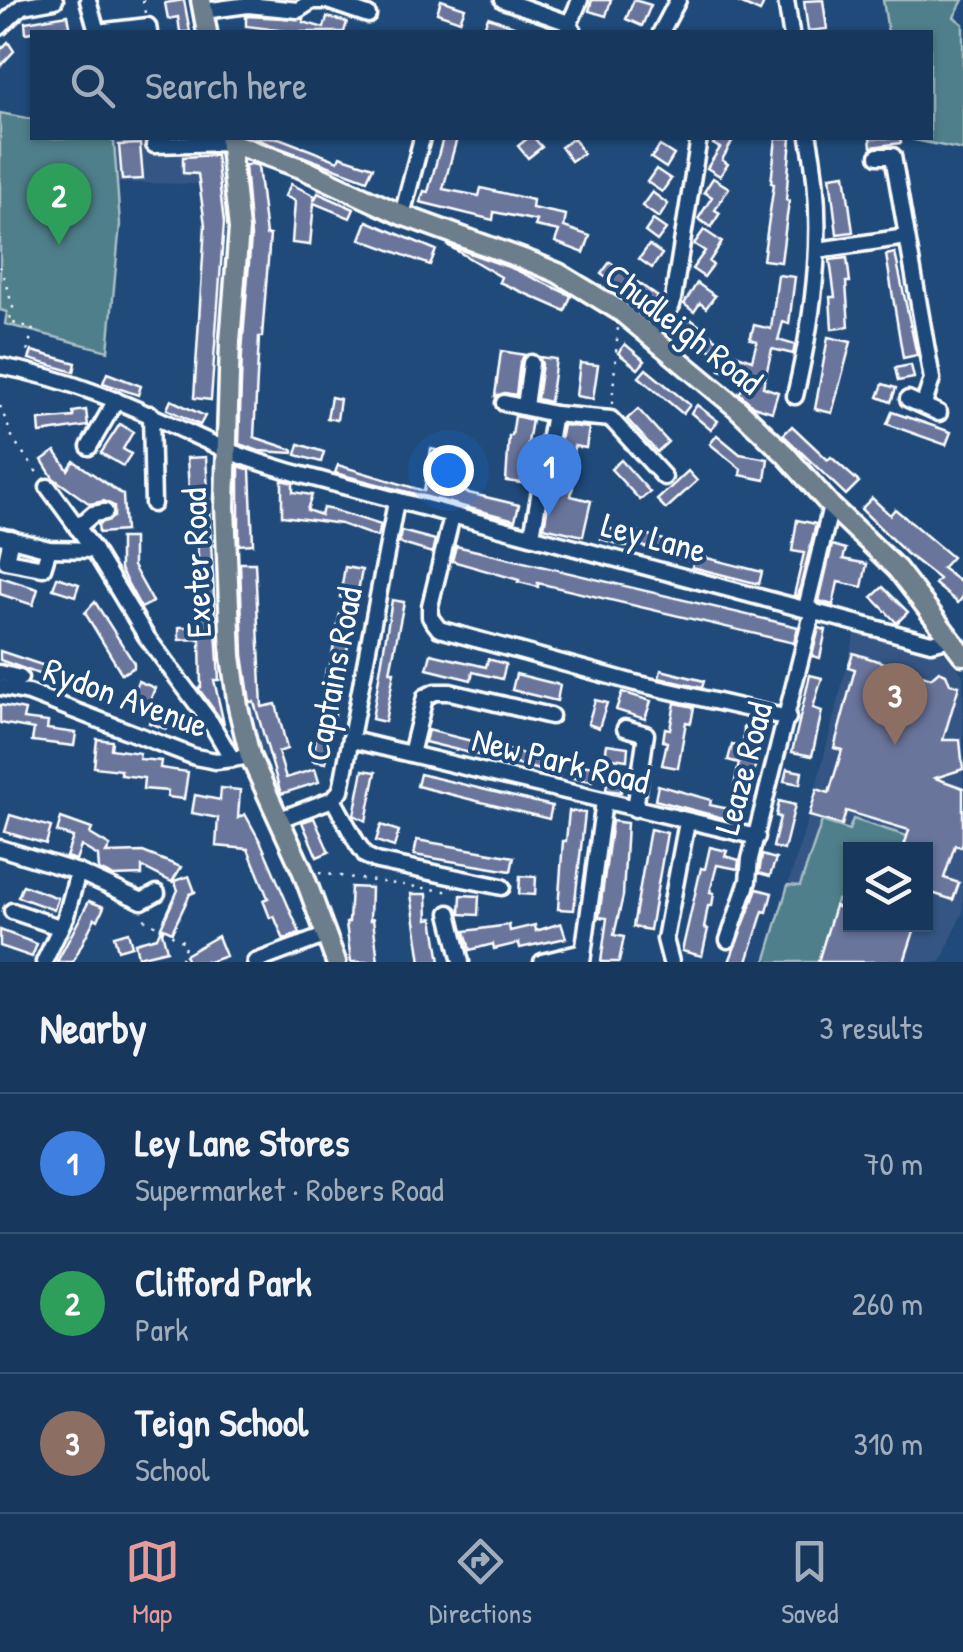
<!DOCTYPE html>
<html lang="en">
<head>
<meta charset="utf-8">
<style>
  body { margin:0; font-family:"Patrick Hand",sans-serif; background:#244365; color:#f1f3f6 }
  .controls { position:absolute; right:30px; bottom:30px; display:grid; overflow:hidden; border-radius:0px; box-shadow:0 2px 8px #0004 }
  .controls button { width:90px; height:90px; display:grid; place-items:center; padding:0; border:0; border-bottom:2px solid #365272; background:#17385c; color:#f1f3f6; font:50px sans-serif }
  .you { position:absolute; left:448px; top:470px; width:35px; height:35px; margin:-25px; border:8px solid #fff; border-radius:50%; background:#1a73e8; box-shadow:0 0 0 15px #1a73e833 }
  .badge { display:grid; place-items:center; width:65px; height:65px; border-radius:50%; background:#e69b98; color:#fff; font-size:32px; font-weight:700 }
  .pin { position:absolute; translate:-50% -82px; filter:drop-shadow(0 2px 5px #0008) }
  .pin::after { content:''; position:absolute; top:52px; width:35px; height:30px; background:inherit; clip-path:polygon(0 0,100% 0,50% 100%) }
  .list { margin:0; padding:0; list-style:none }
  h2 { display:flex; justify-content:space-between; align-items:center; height:130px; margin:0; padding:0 40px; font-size:42px }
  h2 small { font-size:32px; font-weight:400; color:#9eacbb }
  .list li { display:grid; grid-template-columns:65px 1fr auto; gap:30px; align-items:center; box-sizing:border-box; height:140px; padding:0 40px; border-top:2px solid #365272 }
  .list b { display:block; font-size:38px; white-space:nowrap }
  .list p { margin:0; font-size:32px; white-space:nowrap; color:#9eacbb }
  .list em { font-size:32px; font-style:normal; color:#9eacbb }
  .icon { flex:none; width:55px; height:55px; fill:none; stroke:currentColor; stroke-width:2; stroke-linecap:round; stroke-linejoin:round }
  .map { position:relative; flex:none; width:963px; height:962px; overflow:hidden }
  .search { position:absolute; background:#17385c; box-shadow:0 2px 8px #0004; left:30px; right:30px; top:30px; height:110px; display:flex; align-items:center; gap:25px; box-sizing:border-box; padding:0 35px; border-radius:0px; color:#9eacbb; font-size:38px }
  .sheet { height:550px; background:#17385c }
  nav { display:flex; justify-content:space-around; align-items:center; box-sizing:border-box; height:140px; border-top:2px solid #365272; background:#17385c; font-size:28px; color:#9eacbb }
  nav a { display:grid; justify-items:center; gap:5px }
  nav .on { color:#e69b98 }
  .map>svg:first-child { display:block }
  .built { fill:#365784; fill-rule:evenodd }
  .green { fill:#4f7f8a; stroke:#a7bfc4; stroke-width:2.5 }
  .building { fill:#6b749c; stroke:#fff; stroke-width:2.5 }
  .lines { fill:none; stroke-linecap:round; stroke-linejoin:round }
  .minor-casing { stroke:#fff; stroke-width:21 }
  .major-casing { stroke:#fff; stroke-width:25 }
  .path { stroke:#fff; stroke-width:2.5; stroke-dasharray:2.5 8; stroke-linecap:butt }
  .minor { stroke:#1f4a7a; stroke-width:14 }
  .major { stroke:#6c7d8b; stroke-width:18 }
  .labels { text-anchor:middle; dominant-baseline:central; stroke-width:8; stroke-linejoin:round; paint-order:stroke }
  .street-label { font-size:35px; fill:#fff; stroke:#1f4a7a }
</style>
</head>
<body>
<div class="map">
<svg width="963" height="962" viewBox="0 0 963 962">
  <rect width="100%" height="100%" fill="#1f4a7a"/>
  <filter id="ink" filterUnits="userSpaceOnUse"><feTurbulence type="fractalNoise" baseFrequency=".01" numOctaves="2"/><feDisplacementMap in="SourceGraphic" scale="20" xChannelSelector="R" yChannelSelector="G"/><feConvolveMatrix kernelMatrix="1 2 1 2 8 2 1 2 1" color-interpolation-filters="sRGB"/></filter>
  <g filter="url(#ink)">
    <!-- built -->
    <g class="built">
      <polygon points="191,138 200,153 198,184 117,183 114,142"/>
      <path d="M856,630L948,654L963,675V911L941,962H765L809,815ZM850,849H926V924H850Z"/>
      <polygon points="276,703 289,750 260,758 242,705"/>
    </g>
    <!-- green -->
    <g class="green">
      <polygon points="883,0 963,0 954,17 963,24 963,150 905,138 930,138 930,32 888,32"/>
      <polygon points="0,113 32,119 32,138 106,138 114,142 120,224 108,351 5,324 7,312 0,310"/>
      <polygon points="853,819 907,836 902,849 850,849 850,903 837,900 818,962 765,962 788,885 800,886 822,821 849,830"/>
    </g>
    <!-- building -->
    <g class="building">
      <polygon points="184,0 190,32 180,32 178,17 168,19 165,3"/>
      <polygon points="441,0 465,8 460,21 437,13"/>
      <polygon points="592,0 611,0 606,16 589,11"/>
      <polygon points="634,0 651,5 642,26 626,19"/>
      <polygon points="733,0 765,0 760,12"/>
      <polygon points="823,0 827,29 808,31 804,1"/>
      <polygon points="68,15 70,26 26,33 25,22"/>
      <polygon points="246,16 304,19 303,22 324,28 327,17 347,22 344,32 295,32 246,26"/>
      <polygon points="488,17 528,31 528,32 482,32"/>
      <polygon points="8,42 14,51 0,66 0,50"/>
      <polygon points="253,138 279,138 338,161 340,156 373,167 367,180"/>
      <polygon points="443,138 457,138 443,189 479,196 481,188 533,200 532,208 566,215 564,227 590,236 584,253 555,242 559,231 535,226 537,221 494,212 493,220 420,202 424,191 428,192"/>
      <polygon points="528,138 534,138 542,147 528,158 518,146"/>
      <polygon points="574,138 583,153 571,161 561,147"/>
      <polygon points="717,138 734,138 722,160 728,164 720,176 707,168 720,148 713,144"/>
      <polygon points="776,138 791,138 786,200 789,201 781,262 763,260 774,184 771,183"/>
      <polygon points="870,138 900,138 901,143 871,147"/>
      <polygon points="140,144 143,179 122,180 119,145"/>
      <polygon points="660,146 674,155 666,168 651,158"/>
      <polygon points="216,155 224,223 211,400 194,398 205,225 198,174 183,173 183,157"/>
      <polygon points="253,164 258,166 266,235 270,235 262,337 259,337 254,437 293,450 293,453 259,451 239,444 242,352 251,237 245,165"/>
      <polygon points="656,169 671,179 662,192 647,182"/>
      <polygon points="845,174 853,232 837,234 830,176"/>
      <polygon points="713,178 729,188 715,210 720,213 711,227 698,219 712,197 704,192"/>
      <polygon points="291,184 315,196 314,201 318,193 354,209 350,218 314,203 310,245 292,243 295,201 285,196"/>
      <polygon points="652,192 668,204 659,218 642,206"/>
      <polygon points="653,220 666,229 657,241 645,232"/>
      <polygon points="367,221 436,250 430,265 360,239"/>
      <polygon points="704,230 722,242 709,262 713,265 704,277 692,269 705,251 694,244"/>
      <polygon points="447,245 514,269 568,294 571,296 565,311 499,282 501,277"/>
      <polygon points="649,245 662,254 652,268 639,259"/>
      <polygon points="895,253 917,355 903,358 886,255"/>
      <polygon points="847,258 850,282 846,282 849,327 832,329 830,297 835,297 830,260"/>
      <polygon points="610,262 658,297 649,309 601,274"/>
      <polygon points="778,275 795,277 789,324 783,322 778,340 795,345 793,354 772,349 763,387 778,392 772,412 753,406 739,393 751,380 720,370 727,351 752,360 757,341 750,339 754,325 771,329"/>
      <polygon points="697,283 715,296 706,308 700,303 694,312 684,304"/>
      <polygon points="688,317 719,341 711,350 680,328"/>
      <polygon points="828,337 851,342 832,413 815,409"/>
      <polygon points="625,344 645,361 638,369 618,353"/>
      <polygon points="32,351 76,363 74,372 29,359"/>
      <polygon points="501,351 525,355 520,362 516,395 505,393 495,396"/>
      <polygon points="539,357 556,359 550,402 537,399 542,364"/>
      <polygon points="580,363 598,365 593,399 576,396"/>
      <polygon points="911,365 914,378 898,381 895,368"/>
      <polygon points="646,369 690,405 683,414 639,377"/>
      <polygon points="107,373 141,386 138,395 103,383"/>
      <polygon points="883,384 896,388 891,402 878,397"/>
      <polygon points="331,397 340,399 337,420 327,418"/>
      <polygon points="171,400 205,416 200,425 167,409"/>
      <polygon points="697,405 718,421 711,430 691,413"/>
      <polygon points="638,409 668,442 657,452 627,419"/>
      <polygon points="86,410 88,426 40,433 39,420 74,417 73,412"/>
      <polygon points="892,412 951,432 946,445 887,424"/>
      <polygon points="515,416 532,420 521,483 506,481 509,436 512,436"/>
      <polygon points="120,424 133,432 123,449 131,454 123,466 101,453"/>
      <polygon points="563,425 589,428 586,448 574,446 570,475 575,476 571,496 591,501 583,536 544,527"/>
      <polygon points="792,426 828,460 831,457 859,482 846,495 783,435"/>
      <polygon points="717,435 740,454 768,459 765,480 740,475 741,469 710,444"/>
      <polygon points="299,444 324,452 321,462 296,455"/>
      <polygon points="431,449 440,451 435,485 519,505 515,520 335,473 338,465 424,491"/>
      <polygon points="55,451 68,470 74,461 123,495 125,531 99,533 98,524 114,517 114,506 104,501 90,504 53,478 42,460"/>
      <polygon points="206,457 219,680 214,680 224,724 198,688 201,687 200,639 179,640 179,627 198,627 194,583 199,583 198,556 196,523 191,523 187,458"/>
      <polygon points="621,460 650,492 640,500 611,469"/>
      <polygon points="239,466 250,470 253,544 239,545"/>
      <polygon points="688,471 697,481 666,509 657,500"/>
      <polygon points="282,480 293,483 293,492 312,495 307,510 321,515 323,508 333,510 381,525 377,537 341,524 282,516"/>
      <polygon points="872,498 890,515 895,509 952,557 942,568 963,584 963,597 958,603 935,584 939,579 907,554 861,509"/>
      <polygon points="797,520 816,524 798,596 794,595 804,553 792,551"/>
      <polygon points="605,527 630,535 627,547 601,539"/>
      <polygon points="401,531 435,540 432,553 399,543"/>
      <polygon points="636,531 692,549 689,561 632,543"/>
      <polygon points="120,538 133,538 133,566 153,602 141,608 120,569"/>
      <polygon points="832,545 846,549 843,559 867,564 862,587 838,582 833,605 819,601"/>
      <polygon points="456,546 798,627 794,643 538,583 538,587 518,582 519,580 452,561"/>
      <polygon points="695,555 762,572 759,584 692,567"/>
      <polygon points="240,563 255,563 262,707 276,704 287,749 278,752 286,778 315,769 319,782 281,794 254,702 250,702 243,655"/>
      <polygon points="345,567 362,570 326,763 313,761 326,669 329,670 343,598 340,597"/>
      <polygon points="0,577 38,589 33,605 0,594"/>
      <polygon points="57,577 79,584 75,596 53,589"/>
      <polygon points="883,587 908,612 897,623 872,597"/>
      <polygon points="392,600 404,602 390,672 394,672 385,722 372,719"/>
      <polygon points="95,602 134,663 134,667 122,674 85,613"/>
      <polygon points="819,628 826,630 820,658 812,656"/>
      <polygon points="0,651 45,666 41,675 0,660"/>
      <polygon points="853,653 931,678 939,671 946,674 950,684 959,686 943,740 960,740 963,769 935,778 963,788 963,842 961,847 955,845 944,878 959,883 953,900 926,891 926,850 903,850 909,830 846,811 842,825 809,816 817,789 829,793 842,750 834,748 855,669 848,667"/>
      <polygon points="431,654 486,667 488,659 506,664 502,679 473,672 471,680 427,669"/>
      <polygon points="661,670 704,681 702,688 659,678"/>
      <polygon points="516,674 560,685 557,701 512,690"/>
      <polygon points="810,675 822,678 813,708 822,711 812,756 792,752"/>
      <polygon points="138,681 155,688 148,706 131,699"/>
      <polygon points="622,692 651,701 645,719 616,710"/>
      <polygon points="595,700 607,703 599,728 588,724"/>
      <polygon points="675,703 694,707 691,723 686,722 678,768 662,765 667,742 663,741 665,728 670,729"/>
      <polygon points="156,704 174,711 166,729 149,723"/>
      <polygon points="0,705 25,710 23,719 48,722 47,729 76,733 74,746 32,741 34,729 0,723"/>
      <polygon points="744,727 764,729 763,745 760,745 742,823 655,800 658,785 711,800 710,805 729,809 739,763 728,760 732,745 743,747"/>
      <polygon points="428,730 563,764 560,775 425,742"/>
      <polygon points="97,739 112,741 111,749 140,753 139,759 161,761 160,768 188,772 184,799 167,797 168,791 143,789 144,778 121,775 121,770 94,767"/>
      <polygon points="607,744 628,747 627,760 605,757"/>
      <polygon points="574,764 594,767 592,781 572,778"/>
      <polygon points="787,769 802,772 800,784 784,781"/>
      <polygon points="363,770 376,772 366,821 354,815"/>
      <polygon points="420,774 552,806 549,819 417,786"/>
      <polygon points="608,776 623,778 621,792 606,790"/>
      <polygon points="221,788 240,790 238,818 245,814 262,845 300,933 284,940 274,916 270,918 263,900 268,898 248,849 216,846 218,818 192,813 195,795 220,800"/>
      <polygon points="779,801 795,805 784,850 773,847 780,817 776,816"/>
      <polygon points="569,811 585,813 574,910 558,909 563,841 566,841"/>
      <polygon points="10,815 51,827 46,844 5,832"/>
      <polygon points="61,818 92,829 90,834 110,846 106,853 143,852 181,867 172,882 142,867 142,875 112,876 99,870 98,856 81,846 76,860 66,857 73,837 57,832"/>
      <polygon points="314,818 329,852 317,857 302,822"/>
      <polygon points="612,821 627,823 623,896 614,935 624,937 619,962 601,962 607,918 599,917"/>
      <polygon points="381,825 399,831 394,847 376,841"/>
      <polygon points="650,829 667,833 650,930 633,927"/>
      <polygon points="417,840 514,857 511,871 414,855"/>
      <polygon points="710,847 727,851 725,856 739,860 738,869 717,865 710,892 714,893 712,906 708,906 704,928 708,929 702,956 682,951 701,868 705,869"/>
      <polygon points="762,855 776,859 770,876 759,873"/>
      <polygon points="189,876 195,892 190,894 172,932 161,927 178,890 174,881"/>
      <polygon points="520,876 536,877 535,895 519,894"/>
      <polygon points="23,885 58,898 54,910 18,897"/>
      <polygon points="351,887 371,888 370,920 373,919 378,962 351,962 346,923 349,922"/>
      <polygon points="757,889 772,893 767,912 763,911 747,962 729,962"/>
      <polygon points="411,894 427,894 428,919 433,918 440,962 421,962"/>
      <polygon points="461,895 479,896 478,915 460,914"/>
      <polygon points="89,901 104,907 98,920 95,918 73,962 57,962"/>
      <polygon points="835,906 850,911 850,924 894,924 914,931 904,962 818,962"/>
      <polygon points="561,923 566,938 520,948 519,943 494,949 493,944 470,950 465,931 509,925 510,931 535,925 536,931"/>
      <polygon points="161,928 167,950 138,957 135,943 157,937"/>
      <polygon points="0,930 37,944 32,957 0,946"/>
      <polygon points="128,932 132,946 118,950 114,936"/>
      <polygon points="218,936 226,956 209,962 188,962 185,955"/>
    </g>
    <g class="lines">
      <!-- minor casing -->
      <g class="minor-casing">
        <g id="minor">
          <polyline points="88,0 97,32 148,26 149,32"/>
          <polyline points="503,0 566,22 574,32"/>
          <polyline points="786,0 791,32"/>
          <polyline points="204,11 248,5 298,10 312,1 327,1 368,15"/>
          <polyline points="569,25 580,0"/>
          <polyline points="0,27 22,6 55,0"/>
          <polyline points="661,32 678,0"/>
          <polyline points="154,145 231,143"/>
          <polyline points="878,156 893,156 932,379 924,404"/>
          <polyline points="402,215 422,138"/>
          <polyline points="818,250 906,237"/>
          <polyline points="651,335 672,305 699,138"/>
          <path d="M0,366C83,381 147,414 222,448C248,460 276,467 302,475L931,643L951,638"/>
          <path d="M795,396C815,311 826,224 809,138"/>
          <polyline points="908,399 939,413"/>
          <polyline points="504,403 554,414"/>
          <polyline points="525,406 531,363"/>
          <polyline points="151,414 153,504"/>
          <polyline points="89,447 116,400"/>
          <polyline points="48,487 94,550 146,636 211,723 232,759 250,756"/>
          <polyline points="452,516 430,606 430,617 439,629 635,683 788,718"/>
          <polyline points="77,528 93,514 105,512"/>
          <polyline points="532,535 554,414 611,419 664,477"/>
          <polyline points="0,536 49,549 94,550"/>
          <polyline points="11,538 6,561 43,568 49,549"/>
          <polyline points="806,608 831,506"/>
          <polyline points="0,673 20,678"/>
          <polyline points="0,687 29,693 195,757 216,761 232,759"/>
          <polyline points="625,728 646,734 635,809"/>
          <polyline points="352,740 757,837"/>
          <polyline points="411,754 425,697 435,692 450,692 551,716"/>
          <polyline points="333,799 357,843 366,856 377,861 502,887"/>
          <polyline points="280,819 333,799 341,790 396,502"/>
          <polyline points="0,848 78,872 142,901 157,893"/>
          <polyline points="12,911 59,927"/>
          <polyline points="449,913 461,962"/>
          <polyline points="728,940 748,881 750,859 813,610"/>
          <polyline points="44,962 66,916 78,872"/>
          <polyline points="255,962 327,935"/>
          <polyline points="542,962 583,952"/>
          <polyline points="582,962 604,801"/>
          <polyline points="671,962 665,939 687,822"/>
        </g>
      </g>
      <!-- major casing -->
      <g class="major-casing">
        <g id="major">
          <polyline points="201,0 207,32"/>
          <polyline points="229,138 239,229 230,342 225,506 231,656 238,707 250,756 302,870 336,962"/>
          <polyline points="231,143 301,168 402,215 534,263 558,273 620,311 737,408 785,454 831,506 897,569 963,655"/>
        </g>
      </g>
      <!-- path -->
      <g class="path">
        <polyline points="143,0 145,13"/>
        <polyline points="0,266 13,307 9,322 33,328 26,357"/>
        <polyline points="612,404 618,327"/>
        <polyline points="0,406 13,439 41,478"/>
        <polyline points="319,873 445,891 447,900"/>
        <polyline points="144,919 186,943 180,962"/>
      </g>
      <!-- minor -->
      <use href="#minor" class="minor"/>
      <!-- major -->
      <use href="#major" class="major"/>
    </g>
  </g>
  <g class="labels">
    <!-- street labels -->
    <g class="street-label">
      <text transform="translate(684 328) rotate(38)">Chudleigh Road</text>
      <text transform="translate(654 537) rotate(15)">Ley Lane</text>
      <text transform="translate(196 563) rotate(-92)">Exeter Road</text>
      <text transform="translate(333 674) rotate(-79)">Captains Road</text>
      <text transform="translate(126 697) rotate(20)">Rydon Avenue</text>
      <text transform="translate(561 760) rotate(14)">New Park Road</text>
      <text transform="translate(743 768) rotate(-75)">Leaze Road</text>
    </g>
  </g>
</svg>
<div class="controls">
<button><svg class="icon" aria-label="layers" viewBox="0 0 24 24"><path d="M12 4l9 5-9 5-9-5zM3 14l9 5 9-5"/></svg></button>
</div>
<div class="you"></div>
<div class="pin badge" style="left:549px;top:516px;background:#3f7fe0">1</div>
<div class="pin badge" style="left:59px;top:245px;background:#2e9e5b">2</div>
<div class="pin badge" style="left:895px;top:745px;background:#8d6e63">3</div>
<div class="search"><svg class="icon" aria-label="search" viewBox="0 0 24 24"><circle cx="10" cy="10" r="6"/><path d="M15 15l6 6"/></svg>Search here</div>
</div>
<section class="sheet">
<h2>Nearby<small>3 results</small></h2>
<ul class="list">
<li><span class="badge" style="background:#3f7fe0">1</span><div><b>Ley Lane Stores</b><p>Supermarket · Robers Road</p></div><em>70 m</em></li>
<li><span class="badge" style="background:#2e9e5b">2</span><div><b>Clifford Park</b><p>Park</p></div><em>260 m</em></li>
<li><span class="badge" style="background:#8d6e63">3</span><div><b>Teign School</b><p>School</p></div><em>310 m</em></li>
</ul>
</section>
<nav>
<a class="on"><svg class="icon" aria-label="map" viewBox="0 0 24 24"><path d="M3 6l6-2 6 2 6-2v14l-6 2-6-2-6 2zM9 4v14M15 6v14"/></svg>Map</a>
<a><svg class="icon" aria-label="directions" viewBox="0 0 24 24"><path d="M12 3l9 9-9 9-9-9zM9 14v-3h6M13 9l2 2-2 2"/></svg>Directions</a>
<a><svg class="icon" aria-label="saved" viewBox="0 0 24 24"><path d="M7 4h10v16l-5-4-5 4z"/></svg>Saved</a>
</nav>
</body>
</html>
